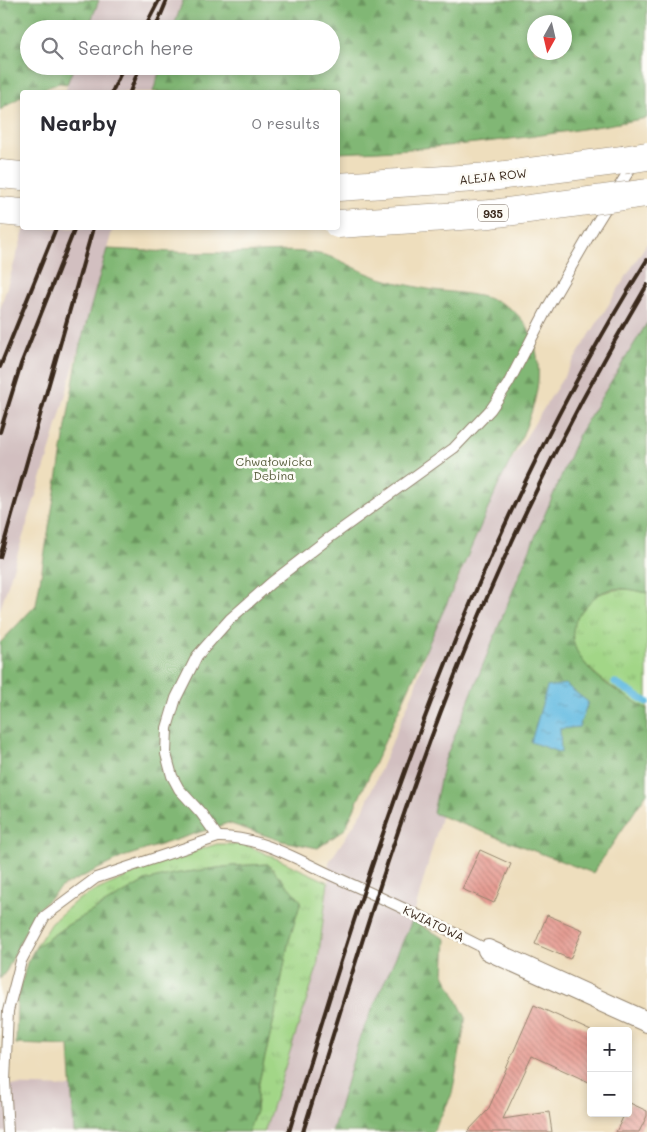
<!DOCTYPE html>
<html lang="en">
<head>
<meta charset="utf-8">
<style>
  body { margin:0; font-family:Mali,sans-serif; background:#f2f2f3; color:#2b2b33 }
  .controls { position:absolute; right:15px; bottom:15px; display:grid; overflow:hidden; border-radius:5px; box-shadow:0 2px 8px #0003 }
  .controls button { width:45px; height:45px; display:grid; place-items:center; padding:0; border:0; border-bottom:1px solid #e1e1e2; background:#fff; color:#2b2b33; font:25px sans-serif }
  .compass { position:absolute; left:527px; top:15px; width:45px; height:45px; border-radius:50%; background:#fff; box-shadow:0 2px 8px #0003; rotate:188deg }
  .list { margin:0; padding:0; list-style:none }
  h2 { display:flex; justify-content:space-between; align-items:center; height:65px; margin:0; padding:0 20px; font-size:21px }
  h2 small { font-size:16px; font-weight:400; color:#7c7c81 }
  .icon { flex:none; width:28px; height:28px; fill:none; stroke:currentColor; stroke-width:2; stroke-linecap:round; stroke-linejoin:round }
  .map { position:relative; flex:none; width:647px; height:1132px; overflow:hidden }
  .search { position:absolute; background:#fff; box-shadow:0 2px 8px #0003; left:20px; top:20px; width:320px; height:55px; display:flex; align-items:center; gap:12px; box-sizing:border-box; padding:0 18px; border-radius:28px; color:#7c7c81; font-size:19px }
  .panel { position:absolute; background:#fff; box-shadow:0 2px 8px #0003; left:20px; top:90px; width:320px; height:140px; border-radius:5px }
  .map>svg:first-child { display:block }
  .railway { fill:#d2bfc0 }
  .grass { fill:url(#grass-tufts); stroke:#6e8052 }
  .forest { fill:url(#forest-firs); stroke:#5e7049; fill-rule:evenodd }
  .water { fill:url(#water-ripples); stroke:#507280 }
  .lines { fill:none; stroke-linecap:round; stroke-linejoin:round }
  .stream { stroke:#64bbe1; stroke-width:7 }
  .building { fill:url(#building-back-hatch) }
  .service-casing { stroke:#94846e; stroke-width:12 }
  .minor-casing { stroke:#94846e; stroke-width:22 }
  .primary-casing { stroke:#94846e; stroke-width:29 }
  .service { stroke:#fff; stroke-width:10 }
  .minor { stroke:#fff; stroke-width:20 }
  .primary { stroke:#fff; stroke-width:28 }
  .rail { stroke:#3b2a1e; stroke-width:4 }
  .primary-bridge-casing { stroke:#94846e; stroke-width:29; stroke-linecap:butt }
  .primary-bridge { stroke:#fff; stroke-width:28 }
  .labels { text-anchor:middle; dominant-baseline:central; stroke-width:5; stroke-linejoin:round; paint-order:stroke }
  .shield { fill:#fdfcf7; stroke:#75695f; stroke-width:1 }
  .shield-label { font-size:11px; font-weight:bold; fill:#3b2a1e }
  .street-label { font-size:12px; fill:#3b2a1e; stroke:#fdfcf7 }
  .park-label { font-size:12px; fill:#5a5e3e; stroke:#fdfcf7 }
</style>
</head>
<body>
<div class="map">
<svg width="647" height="1132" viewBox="0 0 647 1132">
  <defs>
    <pattern id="grass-tufts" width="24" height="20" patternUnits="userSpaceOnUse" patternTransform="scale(1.25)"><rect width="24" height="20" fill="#a2d687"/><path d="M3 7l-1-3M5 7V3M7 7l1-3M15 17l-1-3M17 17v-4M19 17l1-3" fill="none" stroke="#8cb874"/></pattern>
    <pattern id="forest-firs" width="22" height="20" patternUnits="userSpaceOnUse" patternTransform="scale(1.25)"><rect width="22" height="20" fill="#81b774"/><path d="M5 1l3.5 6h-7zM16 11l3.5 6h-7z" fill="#6b955f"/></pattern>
    <pattern id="water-ripples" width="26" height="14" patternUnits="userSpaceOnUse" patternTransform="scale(1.25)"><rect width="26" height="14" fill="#64bbe1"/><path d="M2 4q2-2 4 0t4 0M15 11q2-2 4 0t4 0" fill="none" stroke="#5498b6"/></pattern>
    <pattern id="building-back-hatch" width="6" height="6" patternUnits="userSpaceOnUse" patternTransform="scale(1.25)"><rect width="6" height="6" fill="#e79e94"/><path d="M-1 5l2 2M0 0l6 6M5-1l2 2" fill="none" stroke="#bc8178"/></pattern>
  </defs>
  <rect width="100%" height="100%" fill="#fdfcf7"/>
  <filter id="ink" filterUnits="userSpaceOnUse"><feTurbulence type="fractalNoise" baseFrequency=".02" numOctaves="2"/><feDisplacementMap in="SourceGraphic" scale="10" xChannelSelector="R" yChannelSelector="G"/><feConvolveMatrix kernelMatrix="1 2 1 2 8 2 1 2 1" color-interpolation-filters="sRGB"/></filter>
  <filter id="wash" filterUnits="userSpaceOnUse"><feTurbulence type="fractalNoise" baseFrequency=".0096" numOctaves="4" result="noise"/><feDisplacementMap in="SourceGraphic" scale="20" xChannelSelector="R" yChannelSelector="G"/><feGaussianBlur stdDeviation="1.12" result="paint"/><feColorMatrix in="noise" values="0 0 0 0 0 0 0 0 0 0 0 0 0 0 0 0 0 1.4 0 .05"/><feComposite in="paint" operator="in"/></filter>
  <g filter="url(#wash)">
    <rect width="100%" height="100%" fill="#eedebd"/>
    <!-- railway -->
    <g class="railway">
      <polygon points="99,0 183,0 173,29 88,29"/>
      <polygon points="73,66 161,66 153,92 65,92"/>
      <polygon points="25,228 113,228 48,457 0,610 0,309"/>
      <polygon points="647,243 647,334 470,713 412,921 360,1036 332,1132 264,1132 317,968 328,887 329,862 363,811 414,690 429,642 460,575 501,477"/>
      <polygon points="0,1085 71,1087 74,1132 0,1132"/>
    </g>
    <!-- grass -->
    <g class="grass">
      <path d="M629,589L647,593V709C618,691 546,653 581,610C596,592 606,590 629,589Z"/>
      <polygon points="217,844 243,844 251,847 328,882 317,968 264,1132 248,1132 256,1111 258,1086 275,1015 288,944 301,901 268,864 232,866 173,874 145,881 66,926 35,948 51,923 76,901 93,892 155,864"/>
    </g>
    <!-- forest -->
    <g class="forest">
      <polygon points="0,0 99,0 88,29 29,29 29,66 74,66 67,84 59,83 36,92 22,92 22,96 0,110"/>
      <path d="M183,0H647V118C545,137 442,149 338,153V92H153L161,66H331V29H173ZM534,22H564V52H534Z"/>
      <path d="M107,249C148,251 189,253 230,253C259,253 295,248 324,255C340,259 354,268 369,274C386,281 404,284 422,288C451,294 487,291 512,310C533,326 540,355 538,381C534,422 510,458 494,495C446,608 395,718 345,829L318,848L282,841L228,823L123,857L61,887L34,913L7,970L0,979V643L36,605L79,349Z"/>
      <path d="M647,323V593C635,590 621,587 609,590C600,592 592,599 587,605C567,626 569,645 587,666C602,685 627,696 647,709V793L593,873L433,813L444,762L524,563L580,432Z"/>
      <polygon points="268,864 301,901 288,944 275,1015 258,1086 256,1111 248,1132 74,1132 69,1046 16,1044 17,1000 27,963 35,948 66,926 145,881 173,874 232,866"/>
      <polygon points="412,921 446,939 444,974 466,1018 452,1094 433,1132 332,1132 360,1036"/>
    </g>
    <!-- water -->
    <polygon class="water" points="565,684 588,702 579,727 560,729 561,753 531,742 547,687"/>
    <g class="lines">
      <!-- stream -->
      <polyline class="stream" points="615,683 647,702"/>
    </g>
    <g id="blocks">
      <!-- building -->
      <g class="building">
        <polygon points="480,850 511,864 494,903 462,889"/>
        <polygon points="547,915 583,930 570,959 535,944"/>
        <polygon points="534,1005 591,1031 591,1083 532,1056 503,1119 549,1112 552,1132 467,1132 488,1110"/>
        <polygon points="630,1103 647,1111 647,1116 639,1132 616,1132 625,1113 628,1113"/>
      </g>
    </g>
  </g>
  <g filter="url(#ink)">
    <use href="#blocks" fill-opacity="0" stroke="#94846e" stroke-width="1"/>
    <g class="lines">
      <!-- service casing -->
      <g class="service-casing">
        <g id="service">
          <polyline points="218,837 201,813 179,789 172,776 166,754 167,728 176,698 197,656 230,619 271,583 329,538 454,448 491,409 508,384 549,305 596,224 635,161"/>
          <path d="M8,1132L5,1081L8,1011L21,961L45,916L96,878L218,837C259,836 296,859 333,876C385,899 437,924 488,950"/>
        </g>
      </g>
      <!-- minor casing -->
      <g class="minor-casing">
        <polyline id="minor" points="488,950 647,1022"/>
      </g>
      <!-- primary casing -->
      <g class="primary-casing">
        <g id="primary">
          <polyline points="0,174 22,176"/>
          <polyline points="338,187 490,177 623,160"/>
          <polyline points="0,211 22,213"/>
        </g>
      </g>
      <!-- service -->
      <use href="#service" class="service"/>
      <!-- minor -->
      <use href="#minor" class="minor"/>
      <!-- primary -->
      <use href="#primary" class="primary"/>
      <!-- rail -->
      <g class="rail">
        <polyline points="144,29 159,0"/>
        <polyline points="155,29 167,0"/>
        <polyline points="112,92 124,66"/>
        <polyline points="130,92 140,66"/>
        <polyline points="0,367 56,228"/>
        <polyline points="0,432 21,364 75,228"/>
        <polyline points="0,557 93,228"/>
        <path d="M289,1132C378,830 478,528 647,260"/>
        <path d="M303,1132C352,974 399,814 461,660C513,530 576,405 647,285"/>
      </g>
      <!-- primary-bridge casing -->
      <g class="primary-bridge-casing">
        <g id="primary-bridge">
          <polyline points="623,160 647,156"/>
          <polyline points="338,224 491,214 647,193"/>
        </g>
      </g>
      <!-- primary-bridge -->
      <use href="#primary-bridge" class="primary-bridge"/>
    </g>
  </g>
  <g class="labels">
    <!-- shield labels -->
    <rect class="shield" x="478" y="204.5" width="30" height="17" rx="4"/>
    <g class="shield-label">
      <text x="493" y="213">935</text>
    </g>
    <!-- street labels -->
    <g class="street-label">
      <text transform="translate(493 176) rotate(-6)">ALEJA ROW</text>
      <text transform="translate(434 923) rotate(26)">KWIATOWA</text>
    </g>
    <!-- park labels -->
    <g class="park-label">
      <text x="274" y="461">Chwałowicka<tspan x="274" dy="14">Dębina</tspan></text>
    </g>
  </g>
</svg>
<div class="controls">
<button>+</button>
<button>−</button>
</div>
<svg class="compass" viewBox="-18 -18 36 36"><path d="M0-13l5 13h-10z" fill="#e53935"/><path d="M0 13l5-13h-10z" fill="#7c7c81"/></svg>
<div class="search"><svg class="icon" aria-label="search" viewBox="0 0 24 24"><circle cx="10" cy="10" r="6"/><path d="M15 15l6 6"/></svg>Search here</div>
<section class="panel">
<h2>Nearby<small>0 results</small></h2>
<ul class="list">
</ul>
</section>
</div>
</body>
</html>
